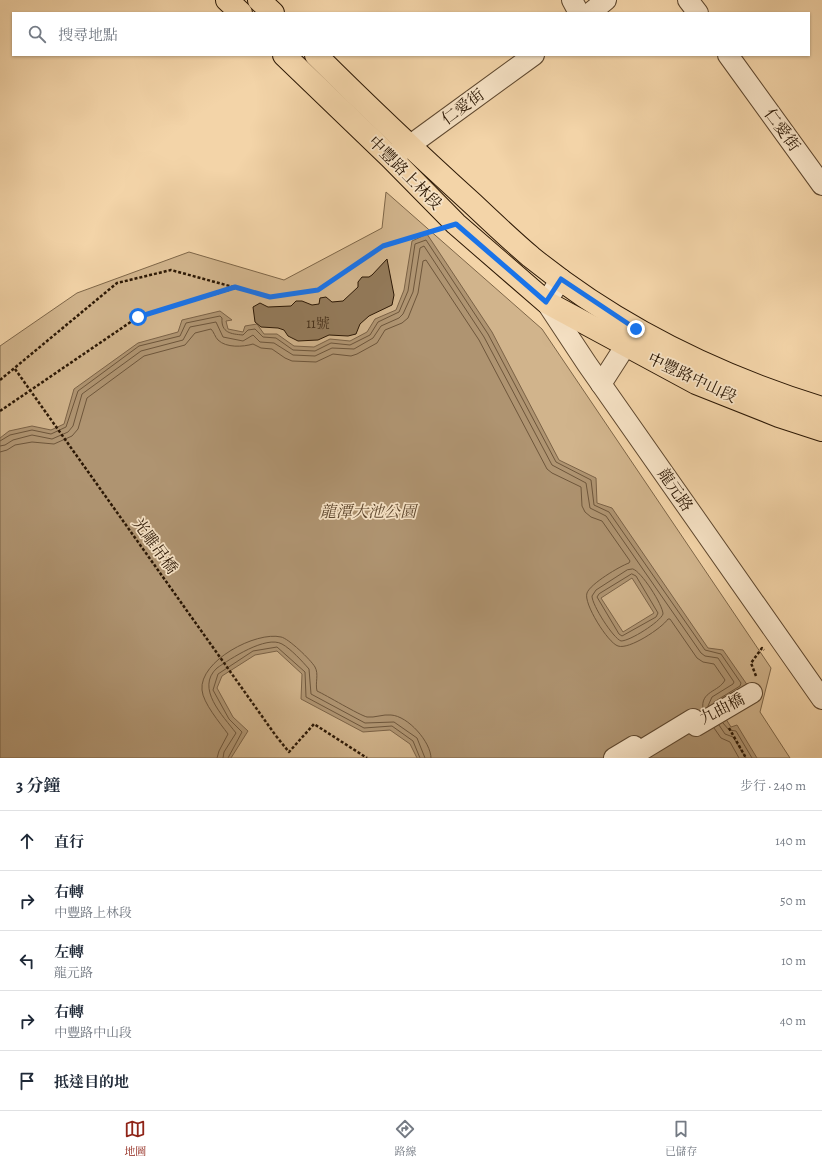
<!DOCTYPE html>
<html lang="zh-TW">
<head>
<meta charset="utf-8">
<style>
  body { margin:0; font-family:Alegreya,"Noto Serif TC",serif; background:#f6f6f7; color:#1f2937 }
  .stop { position:absolute; width:12px; height:12px; margin:-9px; border:3px solid #1a73e8; border-radius:50%; background:#fff }
  .stop.end { background:#1a73e8; border-color:#fff; box-shadow:0 1px 4px #0008 }
  .list { margin:0; padding:0; list-style:none }
  h2 { display:flex; justify-content:space-between; align-items:center; height:52px; margin:0; padding:0 16px; font-size:17px }
  h2 small { font-size:13px; font-weight:400; color:#747a83 }
  .list li { display:grid; grid-template-columns:26px 1fr auto; gap:12px; align-items:center; box-sizing:border-box; height:60px; padding:0 16px; border-top:1px solid #e0e1e3 }
  .list b { display:block; font-size:15px; white-space:nowrap }
  .list p { margin:0; font-size:13px; white-space:nowrap; color:#747a83 }
  .list em { font-size:13px; font-style:normal; color:#747a83 }
  .icon { flex:none; width:22px; height:22px; fill:none; stroke:currentColor; stroke-width:2; stroke-linecap:round; stroke-linejoin:round }
  .map { position:relative; flex:none; width:822px; height:758px; overflow:hidden }
  .search { position:absolute; background:#fff; box-shadow:0 1px 3px #0004; left:12px; right:12px; top:12px; height:44px; display:flex; align-items:center; gap:10px; box-sizing:border-box; padding:0 14px; border-radius:0px; color:#747a83; font-size:15px }
  .sheet { height:352px; background:#fff }
  nav { display:flex; justify-content:space-around; align-items:center; box-sizing:border-box; height:56px; border-top:1px solid #e0e1e3; background:#fff; font-size:11px; color:#747a83 }
  nav a { display:grid; justify-items:center; gap:2px }
  nav .on { color:#8f2418 }
  .map>svg:first-child { display:block }
  .green { fill:#d1b48c; stroke:#7e6648 }
  .water { fill:#af9471; stroke:#7b6246; fill-rule:evenodd }
  .lines { fill:none; stroke-linecap:round; stroke-linejoin:round }
  .shore { stroke:#6e563b; stroke-width:1 }
  .building { fill:#937a5a; stroke:#2c1805 }
  .minor-casing { stroke:#5e472e; stroke-width:22 }
  .major-casing { stroke:#2c1805; stroke-width:24 }
  .path { stroke:#2c1805; stroke-width:2.5; stroke-dasharray:3 2; stroke-linecap:butt }
  .minor { stroke:#f7e3c6; stroke-width:20 }
  .major { stroke:#f3d4a8; stroke-width:22 }
  .path-bridge { stroke:#2c1805; stroke-width:2.5; stroke-dasharray:3 2; stroke-linecap:butt }
  .route { stroke:#1a73e8; stroke-width:5 }
  .labels { text-anchor:middle; dominant-baseline:central; stroke-width:3.5; stroke-linejoin:round; paint-order:stroke }
  .number-label { font-size:14px; fill:#46301a }
  .street-label { font-size:16px; fill:#2c1805; stroke:#f7e3c6 }
  .park-label { font-size:16px; font-style:italic; fill:#5e472e; stroke:#f7e3c6 }
</style>
</head>
<body>
<div class="map">
<svg width="822" height="758" viewBox="0 0 822 758">
  <rect width="100%" height="100%" fill="#f3d4a8"/>
  <filter id="stains"><feTurbulence type="fractalNoise" baseFrequency=".005" numOctaves="4"/><feColorMatrix values="0 0 0 0 .2 0 0 0 0 .09 0 0 0 0 .02 0 0 0 .5 -.17"/></filter>
  <radialGradient id="worn" r=".72"><stop offset=".6" stop-color="#630" stop-opacity="0"/><stop offset="1" stop-color="#630" stop-opacity=".3"/></radialGradient>
  <!-- green -->
  <polygon class="green" points="386,192 542,329 771,668 760,712 790,758 0,758 0,346 77,293 189,252 284,280 382,228"/>
  <!-- water -->
  <path class="water" d="M427,234L492,332L559,460L596,478L597,503L612,508L708,648L723,650L748,686L717,705L731,727L737,725L757,758H417L410,744L390,730L363,732L301,699L302,674L277,651L255,655L222,676L217,688L233,717L248,731L231,758H0V438L9,431L32,426L51,430L64,424L74,389L138,343L178,332L182,320L220,311L232,320L226,321L228,329L243,332L245,326L257,324L264,334H277L294,346L314,347L330,339L350,341L367,332L375,319L396,310L404,290L412,241ZM632,578L654,613L623,632L601,598Z"/>
  <g class="lines">
    <!-- shore -->
    <g class="shore">
      <path d="M0,441L10,435L32,430L51,434L66,427L78,391L139,346L180,336L186,323L220,316L222,318C221,333 231,334 243,335L248,330L255,329L263,337L276,338L293,350L315,351L331,343L350,345L370,335L378,322L399,312L408,291L415,244L426,240L488,334L556,462L591,480L594,505L609,512L705,650L721,654L741,683L740,686L714,702"/>
      <polyline points="0,446 5,445 13,440 32,435 52,439 68,432 73,426 82,394 141,351 183,340 190,327 216,322 223,337 243,341 253,335 260,342 274,343 293,355 315,356 332,348 354,349 373,338 381,326 399,318 403,314 413,292 420,248 424,246 484,337 552,465 586,483 590,508 606,516 701,653 705,656 718,658 734,682 733,684 712,697 708,706"/>
      <path d="M0,452L7,450L15,445L32,442L54,444L72,436L78,429L87,398L144,356L185,345L195,333L211,329C214,332 215,337 218,340C226,348 243,347 253,344L261,348L272,349L285,358L292,361L316,362L333,354L351,356L357,354L377,343L385,330L402,323L408,318L418,293L423,261L426,260L479,340L547,469L552,473L581,487L582,506L585,512L591,517L602,521L630,561L629,563C620,566 590,584 587,593C583,603 608,643 618,646C629,650 662,628 668,619H670L697,658L703,662L714,664L725,680C719,692 700,691 703,709"/>
      <path d="M633,569C641,571 663,605 663,614C660,622 630,641 621,641C613,638 592,605 592,596L596,590L627,570Z"/>
      <polygon points="632,574 636,576 658,613 656,617 622,636 619,634 597,597 599,594"/>
      <polyline points="723,723 729,730 736,731 752,758"/>
      <polyline points="719,725 725,734 733,737 746,758"/>
      <polyline points="714,728 721,738 730,742 739,758"/>
      <path d="M217,758L219,751L228,734C220,723 203,703 202,690C199,661 256,631 281,637C288,638 311,660 315,667C319,674 315,683 317,691C326,695 359,715 367,717C375,718 383,714 391,715C408,716 431,742 431,758"/>
      <path d="M223,758L224,752L236,733C223,716 195,688 217,668C230,659 266,635 282,644C291,649 302,661 309,669L311,694L365,723L394,722L417,738L425,758"/>
      <polyline points="228,758 242,732 229,719 213,690 218,674 253,651 277,647 305,672 306,697 364,728 392,726 413,741 420,758"/>
    </g>
  </g>
  <!-- building -->
  <polygon class="building" points="387,259 394,295 392,305 369,316 360,324 356,334 348,336 329,335 318,340 298,341 288,336 284,330 278,328 261,327 255,322 253,307 260,303 268,307 291,306 296,301 302,301 312,305 319,304 320,298 326,297 332,302 343,301 358,287 358,282 362,277 369,277 372,275"/>
  <g class="lines">
    <!-- minor casing -->
    <g class="minor-casing">
      <g id="minor">
        <polyline points="572,0 579,13"/>
        <polyline points="688,0 698,13"/>
        <polyline points="590,13 606,0"/>
        <polyline points="728,55 822,185"/>
        <polyline points="395,154 409,146 534,55"/>
        <polyline points="561,279 546,302 587,364 822,699"/>
        <polyline points="601,384 626,345"/>
        <polyline points="614,758 634,746 637,753 693,719 696,726 752,693"/>
      </g>
    </g>
    <!-- major casing -->
    <g class="major-casing">
      <g id="major">
        <polyline points="227,0 241,13"/>
        <polyline points="259,0 273,13"/>
        <polyline points="284,55 390,157 456,224 546,302 696,383 779,416 822,430"/>
        <path d="M316,55C367,106 419,155 473,204C492,222 511,240 531,257C616,326 718,376 822,408"/>
      </g>
    </g>
    <!-- path -->
    <g class="path">
      <polyline points="0,380 117,283 171,270 270,297 318,290 383,246 436,230"/>
      <polyline points="0,411 138,317 235,288"/>
      <polyline points="756,676 751,663 762,648 764,650"/>
      <polyline points="729,728 746,758"/>
      <polyline points="276,736 289,752 314,724 367,758"/>
    </g>
    <!-- minor -->
    <use href="#minor" class="minor"/>
    <!-- major -->
    <use href="#major" class="major"/>
    <!-- path-bridge -->
    <polyline class="path-bridge" points="15,369 276,736"/>
  </g>
  <g class="lines">
    <!-- route -->
    <polyline class="route" points="138,317 235,287 270,297 318,290 383,246 456,224 546,302 561,279 636,329"/>
  </g>
  <g class="labels">
    <!-- number labels -->
    <g class="number-label">
      <text x="318" y="323">11號</text>
    </g>
    <!-- street labels -->
    <g class="street-label">
      <text transform="translate(463 107) rotate(-36)">仁愛街</text>
      <text transform="translate(782 130) rotate(54)">仁愛街</text>
      <text transform="translate(405 173) rotate(45)">中豐路上林段</text>
      <text transform="translate(692 378) rotate(25)">中豐路中山段</text>
      <text transform="translate(675 490) rotate(55)">龍元路</text>
      <text transform="translate(155 546) rotate(54)">光雕吊橋</text>
      <text transform="translate(722 709) rotate(-27)">九曲橋</text>
    </g>
    <!-- park labels -->
    <g class="park-label">
      <text x="368" y="512">龍潭大池公園</text>
    </g>
  </g>
  <rect width="100%" height="100%" filter="url(#stains)"/>
  <rect width="100%" height="100%" fill="url(#worn)"/>
</svg>
<div class="stop" style="left:138px;top:317px"></div>
<div class="stop end" style="left:636px;top:329px"></div>
<div class="search"><svg class="icon" aria-label="search" viewBox="0 0 24 24"><circle cx="10" cy="10" r="6"/><path d="M15 15l6 6"/></svg>搜尋地點</div>
</div>
<section class="sheet">
<h2>3 分鐘<small>步行 · 240 m</small></h2>
<ul class="list">
<li><svg class="icon" aria-label="ahead" viewBox="0 0 24 24"><path d="M12 20V5M6 11l6-6 6 6"/></svg><div><b>直行</b></div><em>140 m</em></li>
<li><svg class="icon" aria-label="right" viewBox="0 0 24 24"><path d="M7 20v-9h11M14 6l5 5-5 5"/></svg><div><b>右轉</b><p>中豐路上林段</p></div><em>50 m</em></li>
<li><svg class="icon" aria-label="left" viewBox="0 0 24 24"><path d="M17 20v-9H6M10 6l-5 5 5 5"/></svg><div><b>左轉</b><p>龍元路</p></div><em>10 m</em></li>
<li><svg class="icon" aria-label="right" viewBox="0 0 24 24"><path d="M7 20v-9h11M14 6l5 5-5 5"/></svg><div><b>右轉</b><p>中豐路中山段</p></div><em>40 m</em></li>
<li><svg class="icon" aria-label="arrive" viewBox="0 0 24 24"><path d="M6 21V4h12l-3 4 3 4H6"/></svg><div><b>抵達目的地</b></div></li>
</ul>
</section>
<nav>
<a class="on"><svg class="icon" aria-label="map" viewBox="0 0 24 24"><path d="M3 6l6-2 6 2 6-2v14l-6 2-6-2-6 2zM9 4v14M15 6v14"/></svg>地圖</a>
<a><svg class="icon" aria-label="directions" viewBox="0 0 24 24"><path d="M12 3l9 9-9 9-9-9zM9 14v-3h6M13 9l2 2-2 2"/></svg>路線</a>
<a><svg class="icon" aria-label="saved" viewBox="0 0 24 24"><path d="M7 4h10v16l-5-4-5 4z"/></svg>已儲存</a>
</nav>
</body>
</html>
